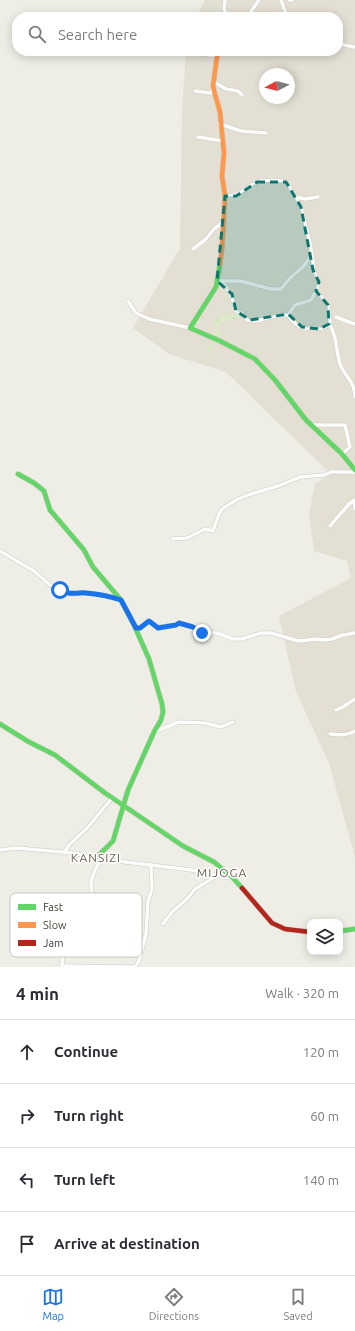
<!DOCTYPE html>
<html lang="en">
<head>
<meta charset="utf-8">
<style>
  body { margin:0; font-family:Ubuntu,sans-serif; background:#f7f7f7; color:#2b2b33 }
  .controls { position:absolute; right:12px; bottom:12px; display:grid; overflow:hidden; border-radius:8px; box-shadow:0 2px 10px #0003 }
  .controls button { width:36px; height:36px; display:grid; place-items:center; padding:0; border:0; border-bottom:1px solid #e1e1e2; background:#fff; color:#2b2b33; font:20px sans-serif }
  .compass { position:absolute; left:259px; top:68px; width:36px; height:36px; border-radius:50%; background:#fff; box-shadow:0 2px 10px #0003; rotate:263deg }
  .stop { position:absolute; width:12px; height:12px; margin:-9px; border:3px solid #1a73e8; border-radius:50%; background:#fff }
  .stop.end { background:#1a73e8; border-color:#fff; box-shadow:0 1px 4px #0008 }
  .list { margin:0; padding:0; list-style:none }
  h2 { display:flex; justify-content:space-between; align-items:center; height:52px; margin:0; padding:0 16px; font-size:17px }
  h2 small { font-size:13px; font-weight:400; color:#7c7c81 }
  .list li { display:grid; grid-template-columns:26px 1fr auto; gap:12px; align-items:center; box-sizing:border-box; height:64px; padding:0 16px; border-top:1px solid #e1e1e2 }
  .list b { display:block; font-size:15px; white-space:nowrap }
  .list em { font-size:13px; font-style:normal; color:#7c7c81 }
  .icon { flex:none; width:22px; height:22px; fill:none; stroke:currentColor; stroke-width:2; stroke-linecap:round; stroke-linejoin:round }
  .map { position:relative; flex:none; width:355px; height:967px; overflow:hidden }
  .search { position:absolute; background:#fff; box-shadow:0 2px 10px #0003; left:12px; right:12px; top:12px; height:44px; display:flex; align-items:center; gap:10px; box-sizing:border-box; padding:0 14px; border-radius:16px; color:#7c7c81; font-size:15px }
  .sheet { height:308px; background:#fff }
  nav { display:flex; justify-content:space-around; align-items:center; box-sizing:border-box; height:56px; border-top:1px solid #e1e1e2; background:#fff; font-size:11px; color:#7c7c81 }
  nav a { display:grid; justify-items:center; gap:2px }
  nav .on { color:#1a73e8 }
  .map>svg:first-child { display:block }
  .residential { fill:#e3dfd3; fill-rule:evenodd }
  .park { fill:url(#park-crowns) }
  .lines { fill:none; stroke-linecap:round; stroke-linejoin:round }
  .street-casing { stroke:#cccac4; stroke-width:4.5 }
  .fast-casing { stroke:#cecabd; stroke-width:5.5 }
  .slow-casing { stroke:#cecabd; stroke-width:5.5 }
  .jam-casing { stroke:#cecabd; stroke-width:5.5 }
  .street { stroke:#fcfcfb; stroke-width:3.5 }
  .fast { stroke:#63d668; stroke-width:4.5 }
  .slow { stroke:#ff974d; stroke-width:4.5 }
  .jam { stroke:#b3261e; stroke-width:4.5 }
  .route { stroke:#1a73e8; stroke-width:5 }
  .marked { fill:#0f766e; fill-opacity:0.2; stroke:#0f766e; stroke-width:3; stroke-dasharray:8 5; stroke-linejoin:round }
  .labels { text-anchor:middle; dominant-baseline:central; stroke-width:3; stroke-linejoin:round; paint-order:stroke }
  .quarter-label { font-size:12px; letter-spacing:1px; fill:#675c4a; stroke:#fff }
  .key { fill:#fff; stroke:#c7c5c2; stroke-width:1 }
  .key-label { font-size:11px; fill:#443e33 }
</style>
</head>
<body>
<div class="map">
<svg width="355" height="967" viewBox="0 0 355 967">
  <defs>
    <pattern id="park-crowns" width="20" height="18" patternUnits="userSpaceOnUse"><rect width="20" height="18" fill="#daebc5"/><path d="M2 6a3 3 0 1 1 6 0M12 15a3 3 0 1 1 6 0" fill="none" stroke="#bccbaa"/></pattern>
  </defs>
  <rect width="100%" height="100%" fill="#eeede6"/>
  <!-- residential -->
  <path class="residential" d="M205,0H355V857L329,763L296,692L279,616L351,578L347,561L314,551L309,514L315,484L331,474L226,372L169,354L133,328L180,248L182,110L186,51H338V17H196ZM265,74H289V98H265Z"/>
  <!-- park -->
  <path class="park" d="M241,313L240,317L220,322L217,330L221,335L216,341L215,345L210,348V351L212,356L211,358L207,349C220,337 210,329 219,317Z"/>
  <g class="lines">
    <!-- street casing -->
    <g class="street-casing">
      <g id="street">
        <polyline points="225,0 224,9 228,17"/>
        <polyline points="281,0 287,17"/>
        <polyline points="289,0 292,0"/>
        <polyline points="247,17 259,0"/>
        <polyline points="301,17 306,16"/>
        <polyline points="338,44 355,47"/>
        <polyline points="202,54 217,56"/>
        <polyline points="214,82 226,89 238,91 242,95"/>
        <polyline points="195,91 211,93 213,87"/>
        <polyline points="220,124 241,131 266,133"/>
        <polyline points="198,137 223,141"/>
        <path d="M225,196C241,196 242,190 255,183C262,179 279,180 286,182L301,207L310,243L313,261V270L319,282L316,291L328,305L330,322L329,324C337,334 336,352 340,364C343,373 351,379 354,389L355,390"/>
        <polyline points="295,197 306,199 318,197"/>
        <polyline points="193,249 206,239 214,229 222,223"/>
        <polyline points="220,281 240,281 271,289 281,289 290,278 303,267 311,256"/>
        <path d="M221,281L231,293L236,311C236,311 241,313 242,313C245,316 244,318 248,320C262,324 274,312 288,315C291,321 298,327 305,328C308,328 312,327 315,328C321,329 325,329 329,324"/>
        <polyline points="128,301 136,313 149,319 190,328"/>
        <polyline points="288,315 295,305 311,300 316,291"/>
        <polyline points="336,317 355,324"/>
        <polyline points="354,389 355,397"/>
        <polyline points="311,425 345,425 350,447 342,454"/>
        <polyline points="354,501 355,509"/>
        <polyline points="330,526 349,504 355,500"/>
        <polyline points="172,539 187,538 205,529 213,531 219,514 222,509 236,500 248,495 278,486 300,477 324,475 331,472 355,472"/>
        <polyline points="0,551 34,571 50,585 60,590 72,594 85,593 109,596 120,600"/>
        <polyline points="136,628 140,628 149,621 158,627 176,625 179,623 193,627 202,633 217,633 233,639 242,639 261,633 271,633 298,641 318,639 323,640 332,639 343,635 355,633"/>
        <polyline points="336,710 343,707 355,699"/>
        <polyline points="156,731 179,722 205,723 221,727 233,722"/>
        <path d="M330,734C339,735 347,736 355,731"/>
        <polyline points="0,850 16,848 73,853 101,859 191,870 232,878"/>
        <polyline points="64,853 69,845 88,827 112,798"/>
        <polyline points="163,924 172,912 187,899 195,889 218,875"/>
        <polyline points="62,966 135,967"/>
        <polyline points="62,967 63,945 77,929 89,913 92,904 91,882 95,870 101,859"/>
        <polyline points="135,967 139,961 146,934 148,901 152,889 151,865"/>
      </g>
    </g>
    <!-- fast casing -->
    <g class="fast-casing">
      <g id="fast">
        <polyline points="220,264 216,287 190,328 220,341 255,359 275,380 306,420 342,454 355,470"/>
        <polyline points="18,474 34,483 44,491 50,510 84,550 93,567 121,600 134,625 149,659 162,704 163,712 161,720 154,732 128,790 113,841 96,858"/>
        <polyline points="0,724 29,742 55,755 105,793 183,846 214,862 233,878 242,888"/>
        <polyline points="340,931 355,929"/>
      </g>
    </g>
    <!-- slow casing -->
    <g class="slow-casing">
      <polyline id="slow" points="220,264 222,248 225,196 222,176 224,153 220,112 213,87 217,56 220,51"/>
    </g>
    <!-- jam casing -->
    <g class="jam-casing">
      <polyline id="jam" points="242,888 272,923 285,929 310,932"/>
    </g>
    <!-- street -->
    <use href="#street" class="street"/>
    <!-- fast -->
    <use href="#fast" class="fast"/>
    <!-- slow -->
    <use href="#slow" class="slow"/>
    <!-- jam -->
    <use href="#jam" class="jam"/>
  </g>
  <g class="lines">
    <!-- route -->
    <path class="route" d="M60,590C73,596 74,592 86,593C98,594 109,596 121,600L136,628H140L149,621L158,628L176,625L179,623L193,627L202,633"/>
  </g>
  <!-- marked area -->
  <path class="marked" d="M257,182H286L301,207L313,270L319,282L316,291L328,305L329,324L319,329L302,327L288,314L250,320L236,311L232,294L217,281L225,196H236Z"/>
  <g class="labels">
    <!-- quarter labels -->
    <g class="quarter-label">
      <text x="96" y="857">KANSIZI</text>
      <text x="222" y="872">MIJOGA</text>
    </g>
  </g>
  <!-- legend -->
  <rect x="10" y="893" width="132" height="64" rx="6" class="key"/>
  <rect x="18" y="904" width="18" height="6" fill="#63d668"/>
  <rect x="18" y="922" width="18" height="6" fill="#ff974d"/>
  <rect x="18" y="940" width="18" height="6" fill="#b3261e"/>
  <g class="key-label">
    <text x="43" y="911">Fast</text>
    <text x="43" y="929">Slow</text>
    <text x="43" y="947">Jam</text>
  </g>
</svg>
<div class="controls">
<button><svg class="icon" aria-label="layers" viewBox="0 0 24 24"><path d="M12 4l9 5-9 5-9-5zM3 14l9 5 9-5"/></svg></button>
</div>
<svg class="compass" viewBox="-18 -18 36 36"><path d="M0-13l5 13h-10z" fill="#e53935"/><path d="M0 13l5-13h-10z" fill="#7c7c81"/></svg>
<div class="stop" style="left:60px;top:590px"></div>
<div class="stop end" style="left:202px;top:633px"></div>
<div class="search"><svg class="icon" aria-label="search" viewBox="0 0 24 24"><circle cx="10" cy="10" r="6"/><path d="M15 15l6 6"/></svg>Search here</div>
</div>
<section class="sheet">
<h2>4 min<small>Walk · 320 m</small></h2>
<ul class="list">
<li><svg class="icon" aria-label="ahead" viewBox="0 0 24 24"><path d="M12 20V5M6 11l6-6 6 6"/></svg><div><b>Continue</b></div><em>120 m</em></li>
<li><svg class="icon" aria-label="right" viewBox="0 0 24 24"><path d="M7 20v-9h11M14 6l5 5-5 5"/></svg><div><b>Turn right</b></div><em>60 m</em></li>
<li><svg class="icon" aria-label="left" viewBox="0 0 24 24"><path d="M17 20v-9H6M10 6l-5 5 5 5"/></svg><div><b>Turn left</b></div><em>140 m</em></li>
<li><svg class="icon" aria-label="arrive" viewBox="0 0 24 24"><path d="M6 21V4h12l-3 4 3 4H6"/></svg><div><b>Arrive at destination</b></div></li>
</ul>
</section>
<nav>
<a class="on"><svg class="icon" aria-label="map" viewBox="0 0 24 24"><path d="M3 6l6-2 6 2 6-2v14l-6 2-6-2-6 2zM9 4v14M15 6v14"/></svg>Map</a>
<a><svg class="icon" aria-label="directions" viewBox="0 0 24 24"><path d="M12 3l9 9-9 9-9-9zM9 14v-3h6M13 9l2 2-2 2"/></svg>Directions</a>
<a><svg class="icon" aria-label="saved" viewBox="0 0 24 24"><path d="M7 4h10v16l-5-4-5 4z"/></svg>Saved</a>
</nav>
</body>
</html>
